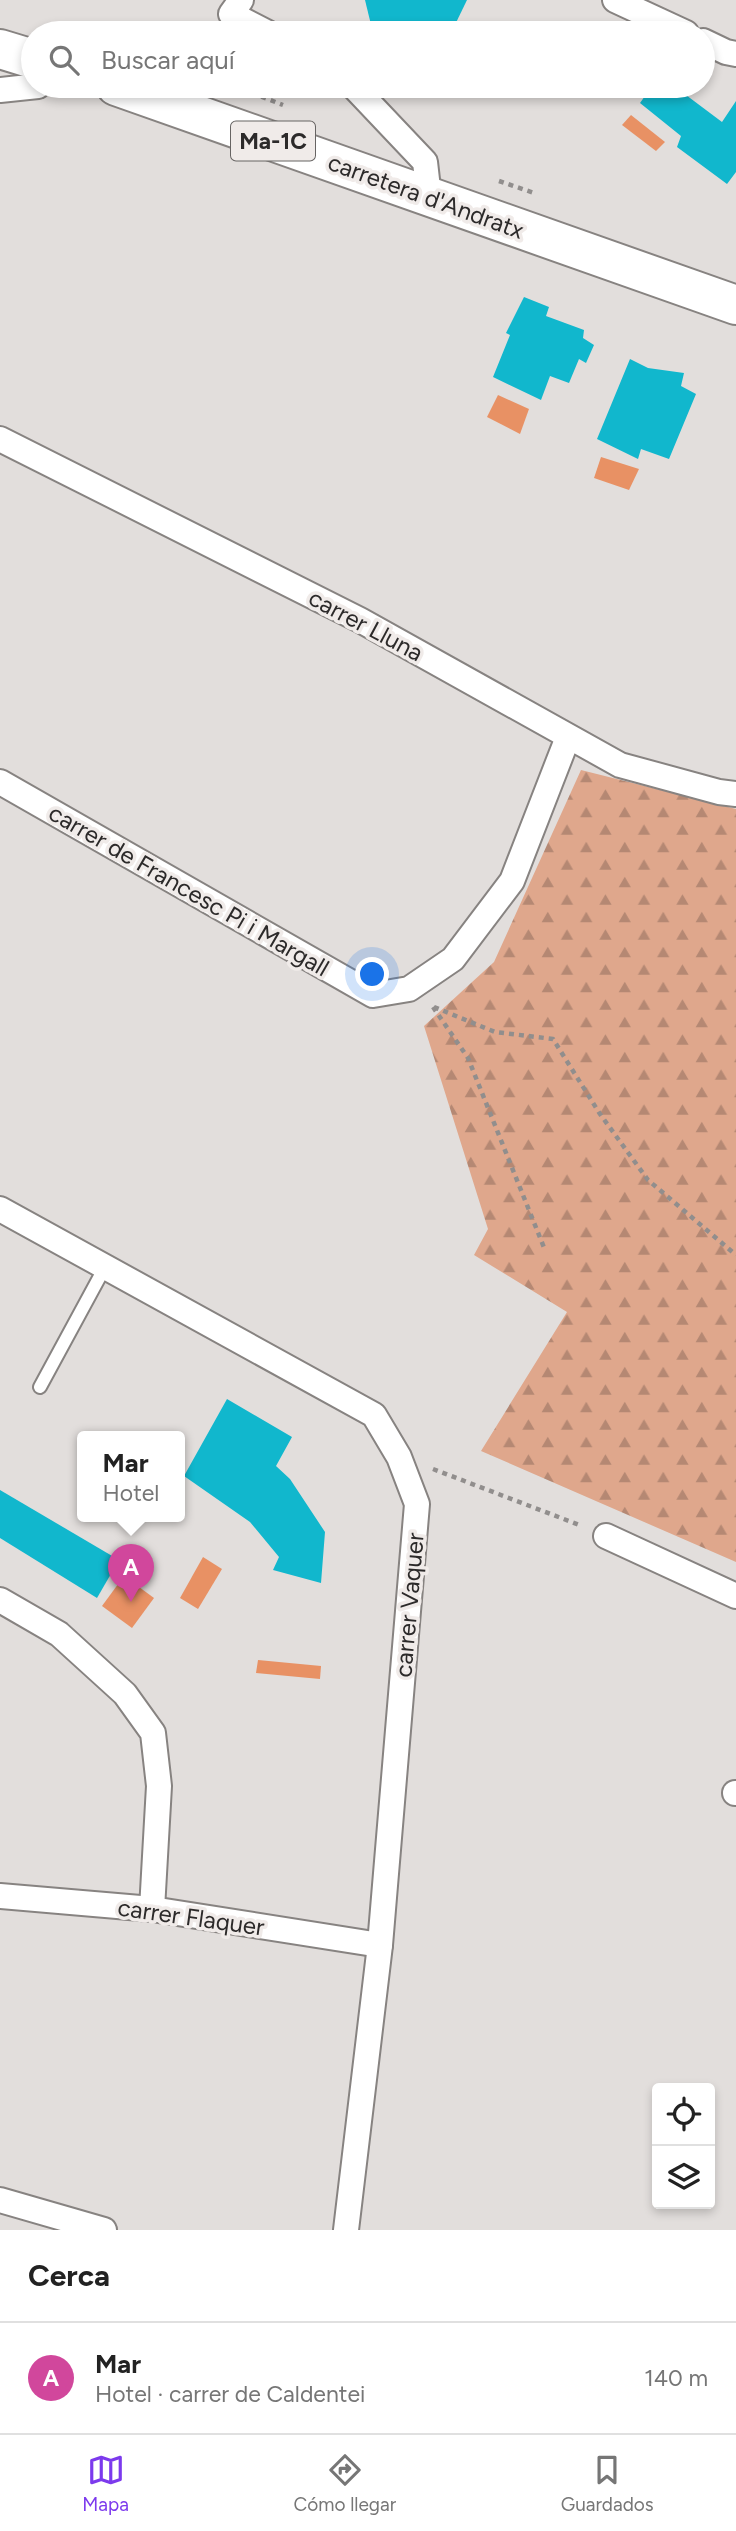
<!DOCTYPE html>
<html lang="es">
<head>
<meta charset="utf-8">
<style>
  body { margin:0; font-family:Figtree,sans-serif; background:#f6f6f6; color:#222 }
  .controls { position:absolute; right:21px; bottom:21px; display:grid; overflow:hidden; border-radius:7px; box-shadow:0 4px 10px #0003 }
  .controls button { width:63px; height:63px; display:grid; place-items:center; padding:0; border:0; border-bottom:2px solid #e0e0e0; background:#fff; color:#222; font:35px sans-serif }
  .you { position:absolute; left:373px; top:975px; width:24px; height:24px; margin:-18px; border:5px solid #fff; border-radius:50%; background:#1a73e8; box-shadow:0 0 0 10px #1a73e833 }
  .badge { display:grid; place-items:center; width:46px; height:46px; border-radius:50%; background:#7c3aed; color:#fff; font-size:23px; font-weight:700 }
  .pin { position:absolute; translate:-50% -58px; filter:drop-shadow(0 2px 4px #0008) }
  .pin::after { content:''; position:absolute; top:37px; width:24px; height:21px; background:inherit; clip-path:polygon(0 0,100% 0,50% 100%) }
  .popup { position:absolute; left:77px; top:1431px; width:108px; height:91px; box-sizing:border-box; display:grid; place-content:center; border-radius:7px; background:#fff; filter:drop-shadow(0 2px 5px #0005); font-size:23px; white-space:nowrap; color:#767676 }
  .popup b { font-size:26px; color:#222 }
  .popup::after { content:''; position:absolute; left:50%; top:100%; margin-left:-14px; border:14px solid transparent; border-top-color:#fff }
  .list { margin:0; padding:0; list-style:none }
  h2 { display:flex; justify-content:space-between; align-items:center; height:91px; margin:0; padding:0 28px; font-size:30px }
  h2 small { font-size:23px; font-weight:400; color:#767676 }
  .list li { display:grid; grid-template-columns:46px 1fr auto; gap:21px; align-items:center; box-sizing:border-box; height:112px; padding:0 28px; border-top:2px solid #e0e0e0 }
  .list b { display:block; font-size:26px; white-space:nowrap }
  .list p { margin:0; font-size:23px; white-space:nowrap; color:#767676 }
  .list em { font-size:23px; font-style:normal; color:#767676 }
  .icon { flex:none; width:38px; height:38px; fill:none; stroke:currentColor; stroke-width:2; stroke-linecap:round; stroke-linejoin:round }
  .map { position:relative; flex:none; width:736px; height:2230px; overflow:hidden }
  .search { position:absolute; background:#fff; box-shadow:0 4px 10px #0003; left:21px; right:21px; top:21px; height:77px; display:flex; align-items:center; gap:18px; box-sizing:border-box; padding:0 24px; border-radius:38px; color:#767676; font-size:26px }
  .sheet { height:203px; background:#fff }
  nav { display:flex; justify-content:space-around; align-items:center; box-sizing:border-box; height:98px; border-top:2px solid #e0e0e0; background:#fff; font-size:19px; color:#767676 }
  nav a { display:grid; justify-items:center; gap:4px }
  nav .on { color:#7c3aed }
  .map>svg:first-child { display:block }
  .forest { fill:url(#forest-firs) }
  .water { fill:#e89164 }
  .building { fill:#11b7cd }
  .lines { fill:none; stroke-linecap:round; stroke-linejoin:round }
  .service-casing { stroke:#878381; stroke-width:16 }
  .minor-casing { stroke:#878381; stroke-width:28 }
  .primary-casing { stroke:#878381; stroke-width:42 }
  .path { stroke:#918e8d; stroke-width:4.5; stroke-dasharray:5 5; stroke-linecap:butt }
  .service { stroke:#fff; stroke-width:12 }
  .minor { stroke:#fff; stroke-width:24 }
  .primary { stroke:#fff; stroke-width:38 }
  .labels { text-anchor:middle; dominant-baseline:central; stroke-width:7; stroke-linejoin:round; paint-order:stroke }
  .shield { fill:#f0ebe9; stroke:#676463; stroke-width:2 }
  .shield-label { font-size:23px; font-weight:bold; fill:#2c2a2a }
  .street-label { font-size:24px; fill:#2c2a2a; stroke:#f0ebe9 }
</style>
</head>
<body>
<div class="map">
<svg width="736" height="2230" viewBox="0 0 736 2230">
  <defs>
    <pattern id="forest-firs" width="22" height="20" patternUnits="userSpaceOnUse" patternTransform="scale(1.75)"><rect width="22" height="20" fill="#dfa78c"/><path d="M5 1l3.5 6h-7zM16 11l3.5 6h-7z" fill="#b58873"/></pattern>
  </defs>
  <rect width="100%" height="100%" fill="#e2dedc"/>
  <!-- forest -->
  <polygon class="forest" points="581,770 736,809 736,1562 481,1451 567,1312 474,1255 488,1229 424,1026 494,962"/>
  <!-- water -->
  <g class="water">
    <polygon points="631,115 665,142 656,151 622,125"/>
    <polygon points="498,395 529,409 520,434 487,417"/>
    <polygon points="601,457 639,469 629,490 594,478"/>
    <polygon points="203,1557 222,1569 198,1609 180,1598"/>
    <polygon points="124,1576 154,1598 132,1628 102,1606"/>
    <polygon points="258,1660 321,1666 320,1679 256,1673"/>
  </g>
  <!-- building -->
  <g class="building">
    <polygon points="365,0 467,0 451,33 373,33"/>
    <polygon points="652,86 674,86 722,122 736,101 736,172 727,184 677,147 681,136 640,103"/>
    <polygon points="524,297 549,307 546,316 584,330 583,338 594,345 586,363 579,359 569,383 550,376 541,400 493,377 510,335 506,333"/>
    <polygon points="630,359 648,368 684,373 681,386 696,394 669,459 641,449 638,459 597,439"/>
    <polygon points="227,1399 292,1437 276,1466 290,1479 325,1532 321,1583 273,1570 279,1557 250,1522 184,1476"/>
    <polygon points="0,1490 119,1560 97,1598 0,1538"/>
  </g>
  <g class="lines">
    <!-- service casing -->
    <g class="service-casing">
      <polyline id="service" points="40,1387 105,1267"/>
    </g>
    <!-- minor casing -->
    <g class="minor-casing">
      <g id="minor">
        <polyline points="241,0 231,14 268,33"/>
        <polyline points="615,0 686,33"/>
        <polyline points="703,41 726,52 736,54"/>
        <polyline points="353,86 425,162 429,197"/>
        <polyline points="0,90 38,86"/>
        <polyline points="0,439 360,620 620,765 719,792 736,794"/>
        <polyline points="0,782 373,995 409,989 453,959 512,881 568,737"/>
        <polyline points="0,1209 374,1415 399,1457 417,1504 380,1945 346,2230"/>
        <polyline points="606,1536 736,1596"/>
        <polyline points="0,1600 59,1634 125,1694 153,1733 159,1786 152,1909"/>
        <polyline points="735,1793 736,1793"/>
        <polyline points="0,1896 152,1909 380,1945"/>
        <polyline points="0,2200 104,2230"/>
      </g>
    </g>
    <!-- primary casing -->
    <g class="primary-casing">
      <g id="primary">
        <polyline points="0,49 33,59"/>
        <polyline points="116,86 736,305"/>
      </g>
    </g>
    <!-- path -->
    <g class="path">
      <polyline points="252,93 283,105"/>
      <polyline points="499,181 534,193"/>
      <polyline points="433,1007 468,1058 545,1250"/>
      <polyline points="434,1007 495,1032 553,1039 600,1114 648,1180 736,1255"/>
      <polyline points="433,1469 582,1526"/>
    </g>
    <!-- service -->
    <use href="#service" class="service"/>
    <!-- minor -->
    <use href="#minor" class="minor"/>
    <!-- primary -->
    <use href="#primary" class="primary"/>
  </g>
  <g class="labels">
    <!-- shield labels -->
    <rect class="shield" x="231" y="121.5" width="84" height="39" rx="5"/>
    <g class="shield-label">
      <text x="273" y="141">Ma-1C</text>
    </g>
    <!-- street labels -->
    <g class="street-label">
      <text transform="translate(426 196) rotate(20)">carretera d'Andratx</text>
      <text transform="translate(366 625) rotate(28)">carrer Lluna</text>
      <text transform="translate(189 890) rotate(30)">carrer de Francesc Pi i Margall</text>
      <text transform="translate(409 1605) rotate(-85)">carrer Vaquer</text>
      <text transform="translate(191 1917) rotate(8)">carrer Flaquer</text>
    </g>
  </g>
</svg>
<div class="controls">
<button><svg class="icon" aria-label="locate" viewBox="0 0 24 24"><circle cx="12" cy="12" r="6"/><path d="M12 2v4M12 18v4M2 12h4M18 12h4"/></svg></button>
<button><svg class="icon" aria-label="layers" viewBox="0 0 24 24"><path d="M12 4l9 5-9 5-9-5zM3 14l9 5 9-5"/></svg></button>
</div>
<div class="you"></div>
<div class="pin badge" style="left:131px;top:1602px;background:#d1479c">A</div>
<div class="popup"><b>Mar</b>Hotel</div>
<div class="search"><svg class="icon" aria-label="search" viewBox="0 0 24 24"><circle cx="10" cy="10" r="6"/><path d="M15 15l6 6"/></svg>Buscar aquí</div>
</div>
<section class="sheet">
<h2>Cerca<small></small></h2>
<ul class="list">
<li><span class="badge" style="background:#d1479c">A</span><div><b>Mar</b><p>Hotel · carrer de Caldentei</p></div><em>140 m</em></li>
</ul>
</section>
<nav>
<a class="on"><svg class="icon" aria-label="map" viewBox="0 0 24 24"><path d="M3 6l6-2 6 2 6-2v14l-6 2-6-2-6 2zM9 4v14M15 6v14"/></svg>Mapa</a>
<a><svg class="icon" aria-label="directions" viewBox="0 0 24 24"><path d="M12 3l9 9-9 9-9-9zM9 14v-3h6M13 9l2 2-2 2"/></svg>Cómo llegar</a>
<a><svg class="icon" aria-label="saved" viewBox="0 0 24 24"><path d="M7 4h10v16l-5-4-5 4z"/></svg>Guardados</a>
</nav>
</body>
</html>
